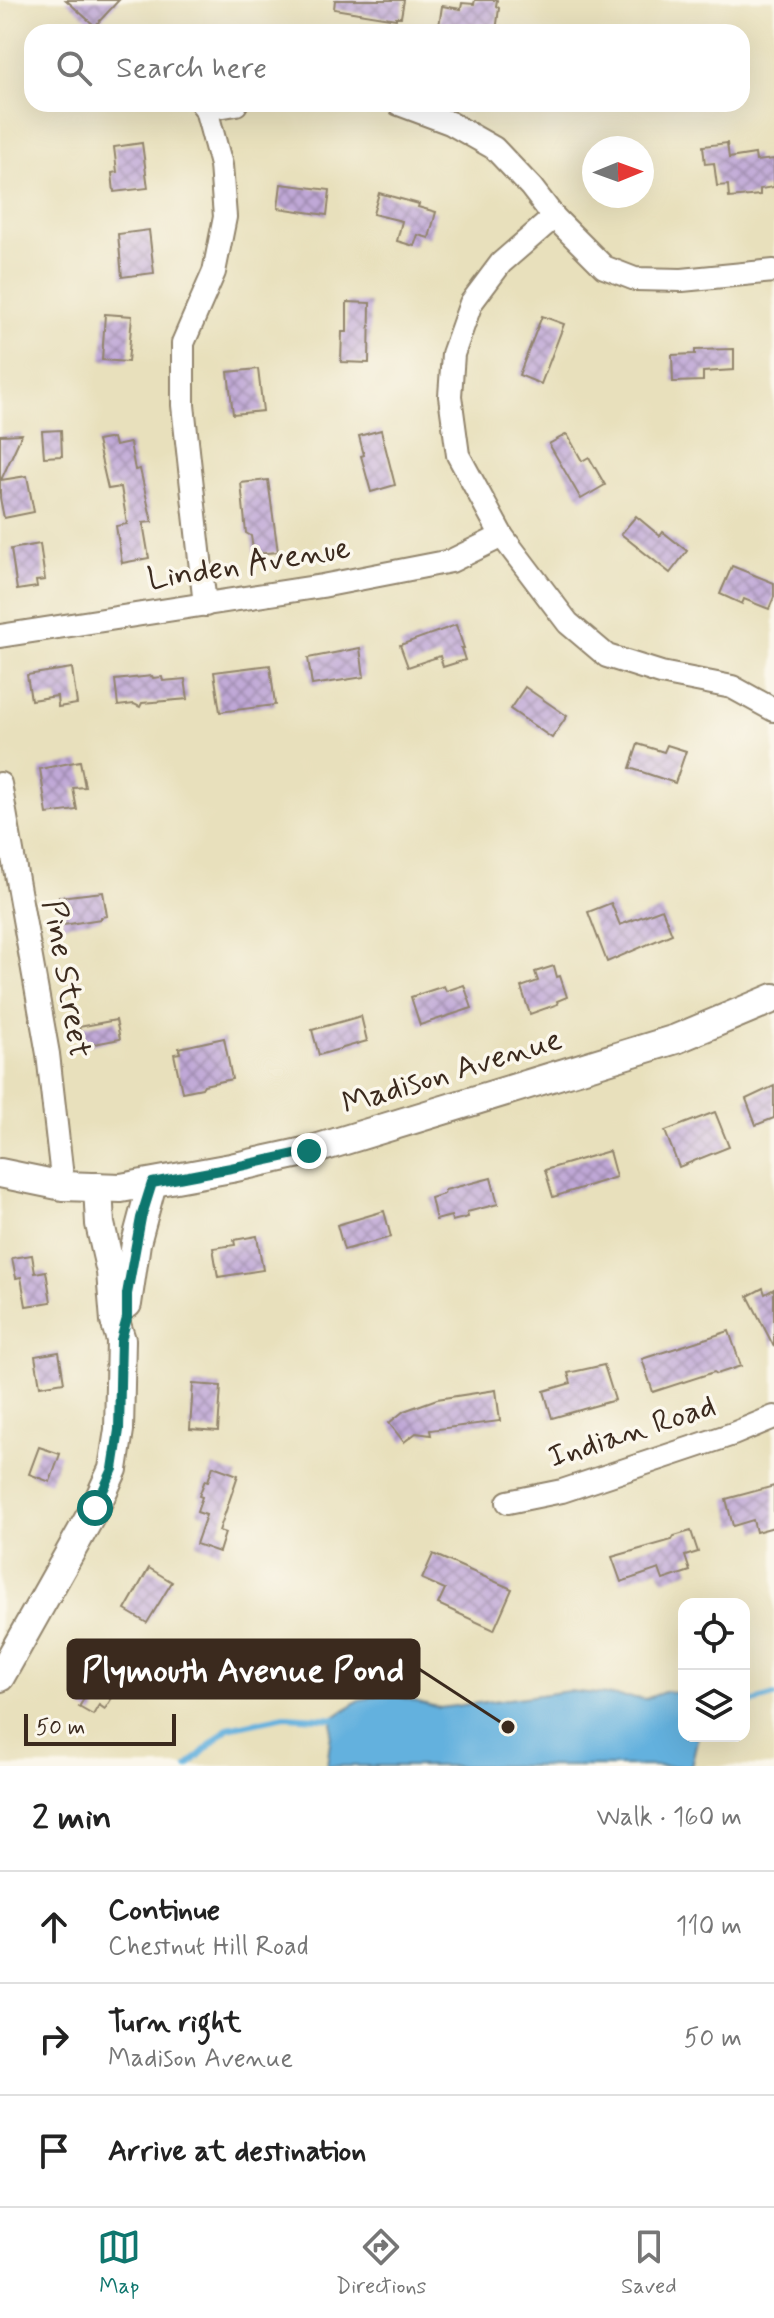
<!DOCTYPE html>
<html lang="en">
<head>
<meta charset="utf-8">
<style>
  body { margin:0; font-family:Mynerve,sans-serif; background:#f6f6f6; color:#222 }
  .controls { position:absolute; right:24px; bottom:24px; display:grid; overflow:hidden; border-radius:16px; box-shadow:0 8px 32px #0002 }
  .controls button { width:72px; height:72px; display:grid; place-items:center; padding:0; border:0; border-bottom:2px solid #e0e0e0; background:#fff; color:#222; font:40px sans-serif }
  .compass { position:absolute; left:582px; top:136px; width:72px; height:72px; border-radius:50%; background:#fff; box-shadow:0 8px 32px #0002; rotate:89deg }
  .scale { position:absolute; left:24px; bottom:20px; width:152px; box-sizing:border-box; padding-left:8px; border:4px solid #3b2a1e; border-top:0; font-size:22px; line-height:28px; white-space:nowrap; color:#3b2a1e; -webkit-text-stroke:6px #fbf7ec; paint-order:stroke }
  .stop { position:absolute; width:24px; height:24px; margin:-18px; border:6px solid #0f766e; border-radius:50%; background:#fff }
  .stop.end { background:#0f766e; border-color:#fff; box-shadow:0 2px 8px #0008 }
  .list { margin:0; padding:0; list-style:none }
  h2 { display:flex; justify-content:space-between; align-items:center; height:104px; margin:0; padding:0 32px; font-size:34px }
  h2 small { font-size:26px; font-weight:400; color:#767676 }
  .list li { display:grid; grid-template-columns:52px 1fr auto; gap:24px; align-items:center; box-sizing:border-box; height:112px; padding:0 32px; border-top:2px solid #e0e0e0 }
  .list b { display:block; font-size:30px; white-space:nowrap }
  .list p { margin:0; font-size:26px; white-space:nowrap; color:#767676 }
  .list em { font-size:26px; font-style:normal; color:#767676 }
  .icon { flex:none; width:44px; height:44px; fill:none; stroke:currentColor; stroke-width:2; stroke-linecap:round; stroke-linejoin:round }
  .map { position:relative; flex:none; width:774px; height:1766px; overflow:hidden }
  .search { position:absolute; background:#fff; box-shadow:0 8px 32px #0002; left:24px; right:24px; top:24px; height:88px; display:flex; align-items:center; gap:20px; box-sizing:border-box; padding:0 28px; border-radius:24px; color:#767676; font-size:30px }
  .sheet { height:440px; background:#fff }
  nav { display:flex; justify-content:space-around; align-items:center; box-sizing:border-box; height:112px; border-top:2px solid #e0e0e0; background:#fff; font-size:22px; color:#767676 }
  nav a { display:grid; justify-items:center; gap:4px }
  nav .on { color:#0f766e }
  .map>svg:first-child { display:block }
  .water { fill:#64b1de; stroke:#506e7e; stroke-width:2 }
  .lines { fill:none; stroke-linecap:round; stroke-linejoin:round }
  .stream { stroke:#64b1de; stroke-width:6 }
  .building { fill:url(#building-cross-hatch) }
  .minor-casing { stroke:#92856d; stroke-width:26 }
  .tertiary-casing { stroke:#92856d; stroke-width:32 }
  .minor { stroke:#fff; stroke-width:22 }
  .tertiary { stroke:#fff; stroke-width:28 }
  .route { stroke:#0f766e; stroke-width:10 }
  .labels { text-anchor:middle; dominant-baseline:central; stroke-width:7; stroke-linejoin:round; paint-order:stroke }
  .street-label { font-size:32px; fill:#3b2a1e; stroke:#fbf7ec }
  .leader { fill:none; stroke:#3b2a1e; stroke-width:3 }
  .callout-dot { fill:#3b2a1e; stroke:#fbf7ec; stroke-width:3 }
  .callout { fill:#3b2a1e; stroke:#3b2a1e; stroke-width:3 }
  .callout-label { font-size:34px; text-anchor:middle; font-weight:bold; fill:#fff }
</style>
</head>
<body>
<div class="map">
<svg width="774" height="1766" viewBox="0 0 774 1766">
  <defs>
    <pattern id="building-cross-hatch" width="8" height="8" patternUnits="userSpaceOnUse" patternTransform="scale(2)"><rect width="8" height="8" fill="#c0a8d7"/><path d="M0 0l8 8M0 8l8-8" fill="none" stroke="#9d89ae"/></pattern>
  </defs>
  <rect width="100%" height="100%" fill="#fbf7ec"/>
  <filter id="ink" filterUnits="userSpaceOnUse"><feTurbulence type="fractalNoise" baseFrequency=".0125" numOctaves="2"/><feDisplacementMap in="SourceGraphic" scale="16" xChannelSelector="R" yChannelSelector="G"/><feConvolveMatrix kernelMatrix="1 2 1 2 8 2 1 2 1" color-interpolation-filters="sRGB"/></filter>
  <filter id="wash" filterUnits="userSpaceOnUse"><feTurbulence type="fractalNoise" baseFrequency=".006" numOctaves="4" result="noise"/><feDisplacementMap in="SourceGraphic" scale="32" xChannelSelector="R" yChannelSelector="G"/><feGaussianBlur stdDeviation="1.8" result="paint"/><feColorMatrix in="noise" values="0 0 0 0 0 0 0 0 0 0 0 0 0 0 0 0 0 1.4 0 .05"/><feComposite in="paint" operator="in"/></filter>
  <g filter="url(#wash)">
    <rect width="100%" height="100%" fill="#e8e0bc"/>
    <!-- water -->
    <polygon class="water" points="569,1691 645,1699 667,1691 684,1695 684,1736 698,1736 691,1766 327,1766 333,1718 358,1701 386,1693 440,1708"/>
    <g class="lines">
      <!-- stream -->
      <g class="stream">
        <polyline points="744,1705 774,1696"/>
        <polyline points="188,1766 228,1728 285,1716 338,1719"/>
      </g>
    </g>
    <g id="blocks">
      <!-- building -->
      <g class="building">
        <polygon points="66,0 119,0 95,26"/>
        <polygon points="335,0 404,0 401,17 396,17 396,19 334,9"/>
        <polygon points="475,0 497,0 496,6 499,8 496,32 439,26 442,6 461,9 462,3 474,4"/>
        <polygon points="142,143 148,188 114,192 112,173 117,172 114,147"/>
        <polygon points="727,143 729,158 755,154 756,161 774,159 774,187 760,189 760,195 729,198 728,185 717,186 714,163 705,164 703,146"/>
        <polygon points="281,184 330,190 327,215 278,208"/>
        <polygon points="379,193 419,204 418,207 436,212 429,238 418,235 414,246 397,241 402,221 373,214"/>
        <polygon points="149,230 154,273 122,277 118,234"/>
        <polygon points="347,302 370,303 369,363 341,362 342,332 347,332"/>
        <polygon points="105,314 132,316 128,362 102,360"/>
        <polygon points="542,316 564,324 541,384 519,375"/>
        <polygon points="734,349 734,370 703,372 703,381 673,382 672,355 695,354 695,350"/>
        <polygon points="258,369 263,411 233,414 228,372"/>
        <polygon points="61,430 62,456 44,457 42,431"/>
        <polygon points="381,430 395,485 371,492 361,456 364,455 359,436"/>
        <polygon points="22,434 1,480 27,476 34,512 4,518 0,498 0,435"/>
        <polygon points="567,434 582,461 589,457 605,485 581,499 549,444"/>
        <polygon points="113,438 115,446 130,443 135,470 140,469 152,522 143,523 149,558 122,563 116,526 127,524 121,487 108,489 97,441"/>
        <polygon points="268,480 278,552 254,554 251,536 246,533 241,483"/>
        <polygon points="636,516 660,536 663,532 687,551 670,573 621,534"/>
        <polygon points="40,544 45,580 36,581 37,587 17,590 11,549"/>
        <polygon points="732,566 774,583 774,597 769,609 744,599 742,604 720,594"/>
        <polygon points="456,625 464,648 461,648 465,660 443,667 440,656 408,667 400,645"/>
        <polygon points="360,648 364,677 312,685 308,658"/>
        <polygon points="270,665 275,705 220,712 214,672"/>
        <polygon points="72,668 77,704 58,707 57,696 31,700 27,675"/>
        <polygon points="152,676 153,678 162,677 163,681 185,679 188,699 142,703 140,707 134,704 118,706 115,680"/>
        <polygon points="525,687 567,716 552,738 510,709"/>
        <polygon points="638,744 664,752 667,745 686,751 675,783 630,768"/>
        <polygon points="80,761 85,787 73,788 77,810 47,814 40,769"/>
        <polygon points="103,892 107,916 101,917 101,919 63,925 59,897"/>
        <polygon points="611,903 620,925 662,909 672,934 607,962 588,912"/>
        <polygon points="554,966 557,977 560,976 567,997 557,1001 558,1004 530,1014 521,987 538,981 535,972"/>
        <polygon points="464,985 472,1008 420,1025 411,997 444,986 446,991"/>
        <polygon points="361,1016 367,1041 319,1055 312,1030"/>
        <polygon points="116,1020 120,1039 84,1046 79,1027"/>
        <polygon points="224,1038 232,1079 204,1085 202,1088 182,1092 174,1054 180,1053 179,1048"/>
        <polygon points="774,1086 774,1118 756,1125 746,1099"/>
        <polygon points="715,1112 729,1147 679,1167 665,1131"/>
        <polygon points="609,1151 616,1177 553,1197 545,1170"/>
        <polygon points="491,1178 498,1204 467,1212 468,1217 452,1221 451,1216 436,1220 431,1198 444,1194 445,1190"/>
        <polygon points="384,1211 391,1237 344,1250 337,1225"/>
        <polygon points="257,1236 263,1270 218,1277 213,1248 235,1245 234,1240"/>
        <polygon points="32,1255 35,1273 46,1271 51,1302 26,1306 21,1277 16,1278 12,1258"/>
        <polygon points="763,1288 765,1294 774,1289 774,1347 748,1296"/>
        <polygon points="729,1331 741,1366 717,1374 714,1372 653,1392 642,1359"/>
        <polygon points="59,1352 64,1382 40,1386 35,1356"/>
        <polygon points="604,1365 615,1400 552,1418 544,1391 571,1383 568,1373"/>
        <polygon points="193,1384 221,1386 218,1431 190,1429"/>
        <polygon points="496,1390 500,1421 430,1430 431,1435 416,1433 404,1442 389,1423 404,1411 437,1399"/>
        <polygon points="39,1447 60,1454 50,1482 29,1474"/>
        <polygon points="213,1466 238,1475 219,1531 225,1533 219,1552 196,1544 206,1515 197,1512 202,1497 199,1496 205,1480 208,1481"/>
        <polygon points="774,1486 774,1527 756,1532 753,1520 733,1526 726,1499"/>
        <polygon points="691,1531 698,1552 685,1556 690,1571 663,1580 659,1569 621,1582 612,1557 672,1540 674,1536"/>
        <polygon points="433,1554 512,1589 494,1630 438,1604 445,1589 422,1579"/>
        <polygon points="149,1568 172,1582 147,1623 125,1610"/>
        <polygon points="99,1663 124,1678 105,1709 99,1705 93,1715 79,1707 85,1697 80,1694"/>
      </g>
    </g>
  </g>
  <g filter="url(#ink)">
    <use href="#blocks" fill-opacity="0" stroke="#92856d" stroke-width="2"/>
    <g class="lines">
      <!-- minor casing -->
      <g class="minor-casing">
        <g id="minor">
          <polyline points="202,104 206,109 221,165 225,217 214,272 183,343 183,405 205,605"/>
          <polyline points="399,104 450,123 494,148 531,187 554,217 604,267 635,279 682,280 774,271"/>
          <polyline points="206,109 236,104"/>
          <polyline points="554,217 501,263 471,303 453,354 450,396 458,455 502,536 568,623 607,656 661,673 732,687 774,710"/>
          <polyline points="0,636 322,586 451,561 502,536"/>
          <polyline points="0,784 48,1054 63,1186"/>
          <polyline points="508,1502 562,1491 733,1434 774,1417"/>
        </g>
      </g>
      <!-- tertiary casing -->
      <g class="tertiary-casing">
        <g id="tertiary">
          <polyline points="0,1173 63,1186 121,1188 231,1168 309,1151 676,1039 774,998"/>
          <polyline points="127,1304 136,1243 152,1183"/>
          <polyline points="0,1677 95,1508 113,1469 119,1430 121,1340 115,1321 111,1272 100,1224 98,1187"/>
        </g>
      </g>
      <!-- minor -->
      <use href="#minor" class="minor"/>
      <!-- tertiary -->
      <use href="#tertiary" class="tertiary"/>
    </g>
  </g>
  <g class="lines" filter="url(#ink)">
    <!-- route -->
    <polyline class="route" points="95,1508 113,1469 119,1430 121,1340 127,1318 127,1294 141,1218 152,1183 231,1168 309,1151"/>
  </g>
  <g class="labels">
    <!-- street labels -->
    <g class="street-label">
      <text transform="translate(249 564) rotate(-9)">Linden Avenue</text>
      <text transform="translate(66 979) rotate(80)">Pine Street</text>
      <text transform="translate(452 1072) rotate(-17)">Madison Avenue</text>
      <text transform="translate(632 1432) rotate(-18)">Indian Road</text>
    </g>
  </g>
  <!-- callouts -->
  <path class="leader" d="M508 1727L419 1669"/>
  <circle class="callout-dot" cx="508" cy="1727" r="8"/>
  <rect class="callout" x="68" y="1640" width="351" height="58" rx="8"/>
  <g class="callout-label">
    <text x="243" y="1681">Plymouth Avenue Pond</text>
  </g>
</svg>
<div class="controls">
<button><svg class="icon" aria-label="locate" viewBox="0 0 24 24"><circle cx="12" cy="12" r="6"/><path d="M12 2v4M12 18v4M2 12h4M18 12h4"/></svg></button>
<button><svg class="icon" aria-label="layers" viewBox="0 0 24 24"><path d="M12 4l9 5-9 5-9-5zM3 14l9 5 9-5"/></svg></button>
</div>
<svg class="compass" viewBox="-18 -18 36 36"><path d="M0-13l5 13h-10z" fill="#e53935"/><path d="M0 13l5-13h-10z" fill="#767676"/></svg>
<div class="scale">50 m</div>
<div class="stop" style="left:95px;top:1508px"></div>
<div class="stop end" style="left:309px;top:1151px"></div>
<div class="search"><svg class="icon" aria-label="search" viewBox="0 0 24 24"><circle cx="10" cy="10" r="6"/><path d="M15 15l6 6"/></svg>Search here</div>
</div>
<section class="sheet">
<h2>2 min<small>Walk · 160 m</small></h2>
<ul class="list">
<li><svg class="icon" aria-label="ahead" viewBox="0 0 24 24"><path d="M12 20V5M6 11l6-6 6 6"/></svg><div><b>Continue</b><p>Chestnut Hill Road</p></div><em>110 m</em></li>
<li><svg class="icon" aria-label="right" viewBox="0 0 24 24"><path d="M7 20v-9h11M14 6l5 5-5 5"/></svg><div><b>Turn right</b><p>Madison Avenue</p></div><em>50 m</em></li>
<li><svg class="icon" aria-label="arrive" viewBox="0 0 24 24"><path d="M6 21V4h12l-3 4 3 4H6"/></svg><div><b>Arrive at destination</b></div></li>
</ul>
</section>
<nav>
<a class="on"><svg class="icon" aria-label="map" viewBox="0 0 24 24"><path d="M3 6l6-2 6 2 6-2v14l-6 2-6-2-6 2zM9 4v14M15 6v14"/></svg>Map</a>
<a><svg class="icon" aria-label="directions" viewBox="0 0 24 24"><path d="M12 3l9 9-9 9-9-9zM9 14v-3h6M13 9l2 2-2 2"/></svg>Directions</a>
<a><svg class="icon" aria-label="saved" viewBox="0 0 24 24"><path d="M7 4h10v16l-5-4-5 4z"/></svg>Saved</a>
</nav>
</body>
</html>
